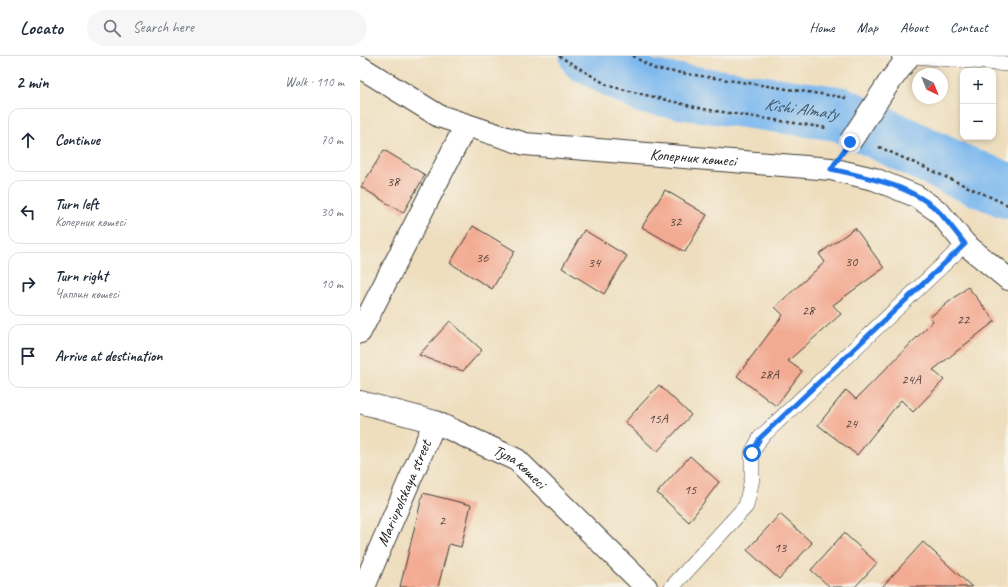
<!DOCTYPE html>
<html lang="en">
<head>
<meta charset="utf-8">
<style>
  body { margin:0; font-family:Caveat,sans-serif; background:#f6f6f7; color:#1f2937 }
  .controls { position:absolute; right:12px; top:12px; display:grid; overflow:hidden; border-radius:8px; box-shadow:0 2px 6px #0003 }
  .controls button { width:36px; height:36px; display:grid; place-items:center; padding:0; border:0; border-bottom:1px solid #e0e1e3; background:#fff; color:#1f2937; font:20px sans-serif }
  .compass { position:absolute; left:552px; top:12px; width:36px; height:36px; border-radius:50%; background:#fff; box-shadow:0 2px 6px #0003; rotate:137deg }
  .stop { position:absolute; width:12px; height:12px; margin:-9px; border:3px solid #1a73e8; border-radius:50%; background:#fff }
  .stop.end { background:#1a73e8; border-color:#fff; box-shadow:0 1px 4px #0008 }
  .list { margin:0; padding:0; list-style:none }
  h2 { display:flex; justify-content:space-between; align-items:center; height:52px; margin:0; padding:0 16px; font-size:17px }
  h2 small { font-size:13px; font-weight:400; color:#747a83 }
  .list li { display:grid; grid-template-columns:26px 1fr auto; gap:12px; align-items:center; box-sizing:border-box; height:64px; margin:0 8px 8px; padding:0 8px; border:1px solid #e0e1e3; border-radius:12px }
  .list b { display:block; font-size:15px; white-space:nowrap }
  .list p { margin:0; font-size:13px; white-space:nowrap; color:#747a83 }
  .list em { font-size:13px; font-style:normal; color:#747a83 }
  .icon { flex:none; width:22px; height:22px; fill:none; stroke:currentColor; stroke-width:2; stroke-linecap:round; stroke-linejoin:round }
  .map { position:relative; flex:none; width:648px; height:531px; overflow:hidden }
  header { display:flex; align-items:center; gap:24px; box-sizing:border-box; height:56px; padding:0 20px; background:#fff; border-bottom:1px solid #e0e1e3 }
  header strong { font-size:19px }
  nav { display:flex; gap:22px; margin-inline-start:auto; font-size:14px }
  .search { width:280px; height:36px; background:#f6f6f7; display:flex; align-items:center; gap:10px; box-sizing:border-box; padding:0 14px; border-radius:22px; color:#747a83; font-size:15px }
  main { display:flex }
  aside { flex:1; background:#fff }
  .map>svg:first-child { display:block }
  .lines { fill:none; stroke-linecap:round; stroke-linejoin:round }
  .river { stroke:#7cb8ee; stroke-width:55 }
  .building { fill:#f3aa92 }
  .service-casing { stroke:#3c3934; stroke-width:16 }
  .minor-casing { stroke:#3c3934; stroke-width:24 }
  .path { stroke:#3c3934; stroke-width:2.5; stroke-dasharray:3 3; stroke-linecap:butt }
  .service { stroke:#fff; stroke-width:15 }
  .minor { stroke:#fff; stroke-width:22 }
  .minor-bridge-casing { stroke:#3c3934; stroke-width:24; stroke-linecap:butt }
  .minor-bridge { stroke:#fff; stroke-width:22 }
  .route { stroke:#1a73e8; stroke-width:5 }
  .labels { text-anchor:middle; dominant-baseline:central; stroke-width:3.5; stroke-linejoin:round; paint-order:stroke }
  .number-label { font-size:14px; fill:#52403a }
  .street-label { font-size:16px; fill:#1c1c1c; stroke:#f7f3e8 }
  .water-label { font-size:17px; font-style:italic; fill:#3e5366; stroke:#f7f3e8 }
</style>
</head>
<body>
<header>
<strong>Locato</strong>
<div class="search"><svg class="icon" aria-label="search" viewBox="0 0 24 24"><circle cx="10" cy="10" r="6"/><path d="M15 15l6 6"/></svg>Search here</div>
<nav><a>Home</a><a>Map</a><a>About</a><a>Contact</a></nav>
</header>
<main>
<aside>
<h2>2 min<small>Walk · 110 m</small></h2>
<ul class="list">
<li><svg class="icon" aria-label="ahead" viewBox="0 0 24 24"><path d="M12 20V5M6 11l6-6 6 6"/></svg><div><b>Continue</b></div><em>70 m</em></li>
<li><svg class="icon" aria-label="left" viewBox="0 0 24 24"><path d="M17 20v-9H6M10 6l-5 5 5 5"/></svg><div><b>Turn left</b><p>Коперник көшесі</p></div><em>30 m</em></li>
<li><svg class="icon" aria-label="right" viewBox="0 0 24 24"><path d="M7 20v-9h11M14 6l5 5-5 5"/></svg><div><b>Turn right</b><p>Чаплин көшесі</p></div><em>10 m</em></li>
<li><svg class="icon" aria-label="arrive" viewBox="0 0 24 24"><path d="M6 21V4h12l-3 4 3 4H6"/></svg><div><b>Arrive at destination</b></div></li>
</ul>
</aside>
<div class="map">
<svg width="648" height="531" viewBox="0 0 648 531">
  <rect width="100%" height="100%" fill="#f7f3e8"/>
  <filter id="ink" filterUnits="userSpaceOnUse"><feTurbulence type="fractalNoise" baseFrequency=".025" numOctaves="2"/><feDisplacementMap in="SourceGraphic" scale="8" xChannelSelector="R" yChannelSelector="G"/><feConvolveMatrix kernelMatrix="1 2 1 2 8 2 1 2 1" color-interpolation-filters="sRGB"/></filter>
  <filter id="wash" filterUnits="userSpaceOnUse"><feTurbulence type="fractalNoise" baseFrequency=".012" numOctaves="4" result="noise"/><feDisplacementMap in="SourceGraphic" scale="16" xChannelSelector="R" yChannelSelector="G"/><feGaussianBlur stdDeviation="0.9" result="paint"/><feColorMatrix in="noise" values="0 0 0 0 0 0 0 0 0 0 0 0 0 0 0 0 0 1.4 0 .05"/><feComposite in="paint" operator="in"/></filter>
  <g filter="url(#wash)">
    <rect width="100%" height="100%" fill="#eedebe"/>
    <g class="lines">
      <!-- river -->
      <path class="river" id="s1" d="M227,0L287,31L481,58L597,114L648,135"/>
    </g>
    <g id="blocks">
      <!-- building -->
      <g class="building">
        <polygon points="24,94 65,119 43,157 1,131"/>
        <polygon points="305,134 347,159 325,196 282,171"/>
        <polygon points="113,170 155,195 132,233 90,207"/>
        <polygon points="495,172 524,212 473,249 481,258 428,305 442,315 416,350 377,320 423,259 415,251 465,206 459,198"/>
        <polygon points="224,174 267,200 244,238 202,212"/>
        <polygon points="608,231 635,265 573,314 584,324 553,356 541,344 497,399 458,369 486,334 496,343 573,265 570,261"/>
        <polygon points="90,265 122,294 103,315 59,299"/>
        <polygon points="299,329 331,359 297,396 265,366"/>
        <polygon points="330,400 359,426 329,466 297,437"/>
        <polygon points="63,437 111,449 101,491 89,488 78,531 40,531"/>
        <polygon points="420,458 452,487 419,523 387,494"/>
        <polygon points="484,477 517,507 495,531 470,531 451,514"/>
        <polygon points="563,486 612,531 522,531"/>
      </g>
    </g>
  </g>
  <g filter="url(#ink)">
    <use href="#blocks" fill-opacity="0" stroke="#3c3934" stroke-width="1"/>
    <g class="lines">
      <!-- service casing -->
      <g class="service-casing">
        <g id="service">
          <polyline points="555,0 648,8"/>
          <polyline points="312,531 386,450 392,423 392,397 400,382 605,188"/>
        </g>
      </g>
      <!-- minor casing -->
      <g class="minor-casing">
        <g id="minor">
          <path id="s2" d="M0,11L79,60L165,88L471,113L514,123L556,140L579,156L605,188L648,223"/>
          <polyline points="528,28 547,3 543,0"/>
          <polyline points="0,276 106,69"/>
          <path id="s3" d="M0,346L75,366L157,404L286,531"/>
          <path id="s4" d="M4,531L18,497L75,366"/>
        </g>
      </g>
      <!-- path -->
      <g class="path">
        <polyline points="199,0 249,30 343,53 467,72"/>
        <polyline points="273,0 295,13 487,42"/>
        <polyline points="519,91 648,149"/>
      </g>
      <!-- service -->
      <use href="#service" class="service"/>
      <!-- minor -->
      <use href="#minor" class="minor"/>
      <!-- minor-bridge casing -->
      <g class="minor-bridge-casing">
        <polyline id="minor-bridge" points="490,86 528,28"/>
      </g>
      <!-- minor-bridge -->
      <use href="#minor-bridge" class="minor-bridge"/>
    </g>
  </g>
  <g class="lines" filter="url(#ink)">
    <!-- route -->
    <path class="route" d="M392,397L400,382L605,188C597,178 589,167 580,157C554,130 506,121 471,113L490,86"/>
  </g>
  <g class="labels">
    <!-- number labels -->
    <g class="number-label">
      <text x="33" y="125">38</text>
      <text x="315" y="165">32</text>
      <text x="122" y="201">36</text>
      <text x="491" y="205">30</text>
      <text x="234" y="206">34</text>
      <text x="448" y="254">28</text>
      <text x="603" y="263">22</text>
      <text x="409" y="318">28А</text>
      <text x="551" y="323">24А</text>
      <text x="298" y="362">15А</text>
      <text x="491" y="367">24</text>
      <text x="330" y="433">15</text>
      <text x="82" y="464">2</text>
      <text x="420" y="491">13</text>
    </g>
    <!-- street labels -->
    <g class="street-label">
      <text stroke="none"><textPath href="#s2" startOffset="352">Коперник көшесі</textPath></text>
      <text stroke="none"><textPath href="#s3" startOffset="174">Тула көшесі</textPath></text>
      <text stroke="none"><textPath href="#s4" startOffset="102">Mariupolskaya street</textPath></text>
    </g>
    <!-- water labels -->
    <g class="water-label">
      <text stroke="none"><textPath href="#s1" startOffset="223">Kіshі Almaty</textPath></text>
    </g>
  </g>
</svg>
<div class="controls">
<button>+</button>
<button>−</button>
</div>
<svg class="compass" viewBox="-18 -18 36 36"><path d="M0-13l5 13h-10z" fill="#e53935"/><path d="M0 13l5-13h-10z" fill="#747a83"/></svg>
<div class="stop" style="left:392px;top:397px"></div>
<div class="stop end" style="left:490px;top:86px"></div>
</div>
</main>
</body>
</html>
